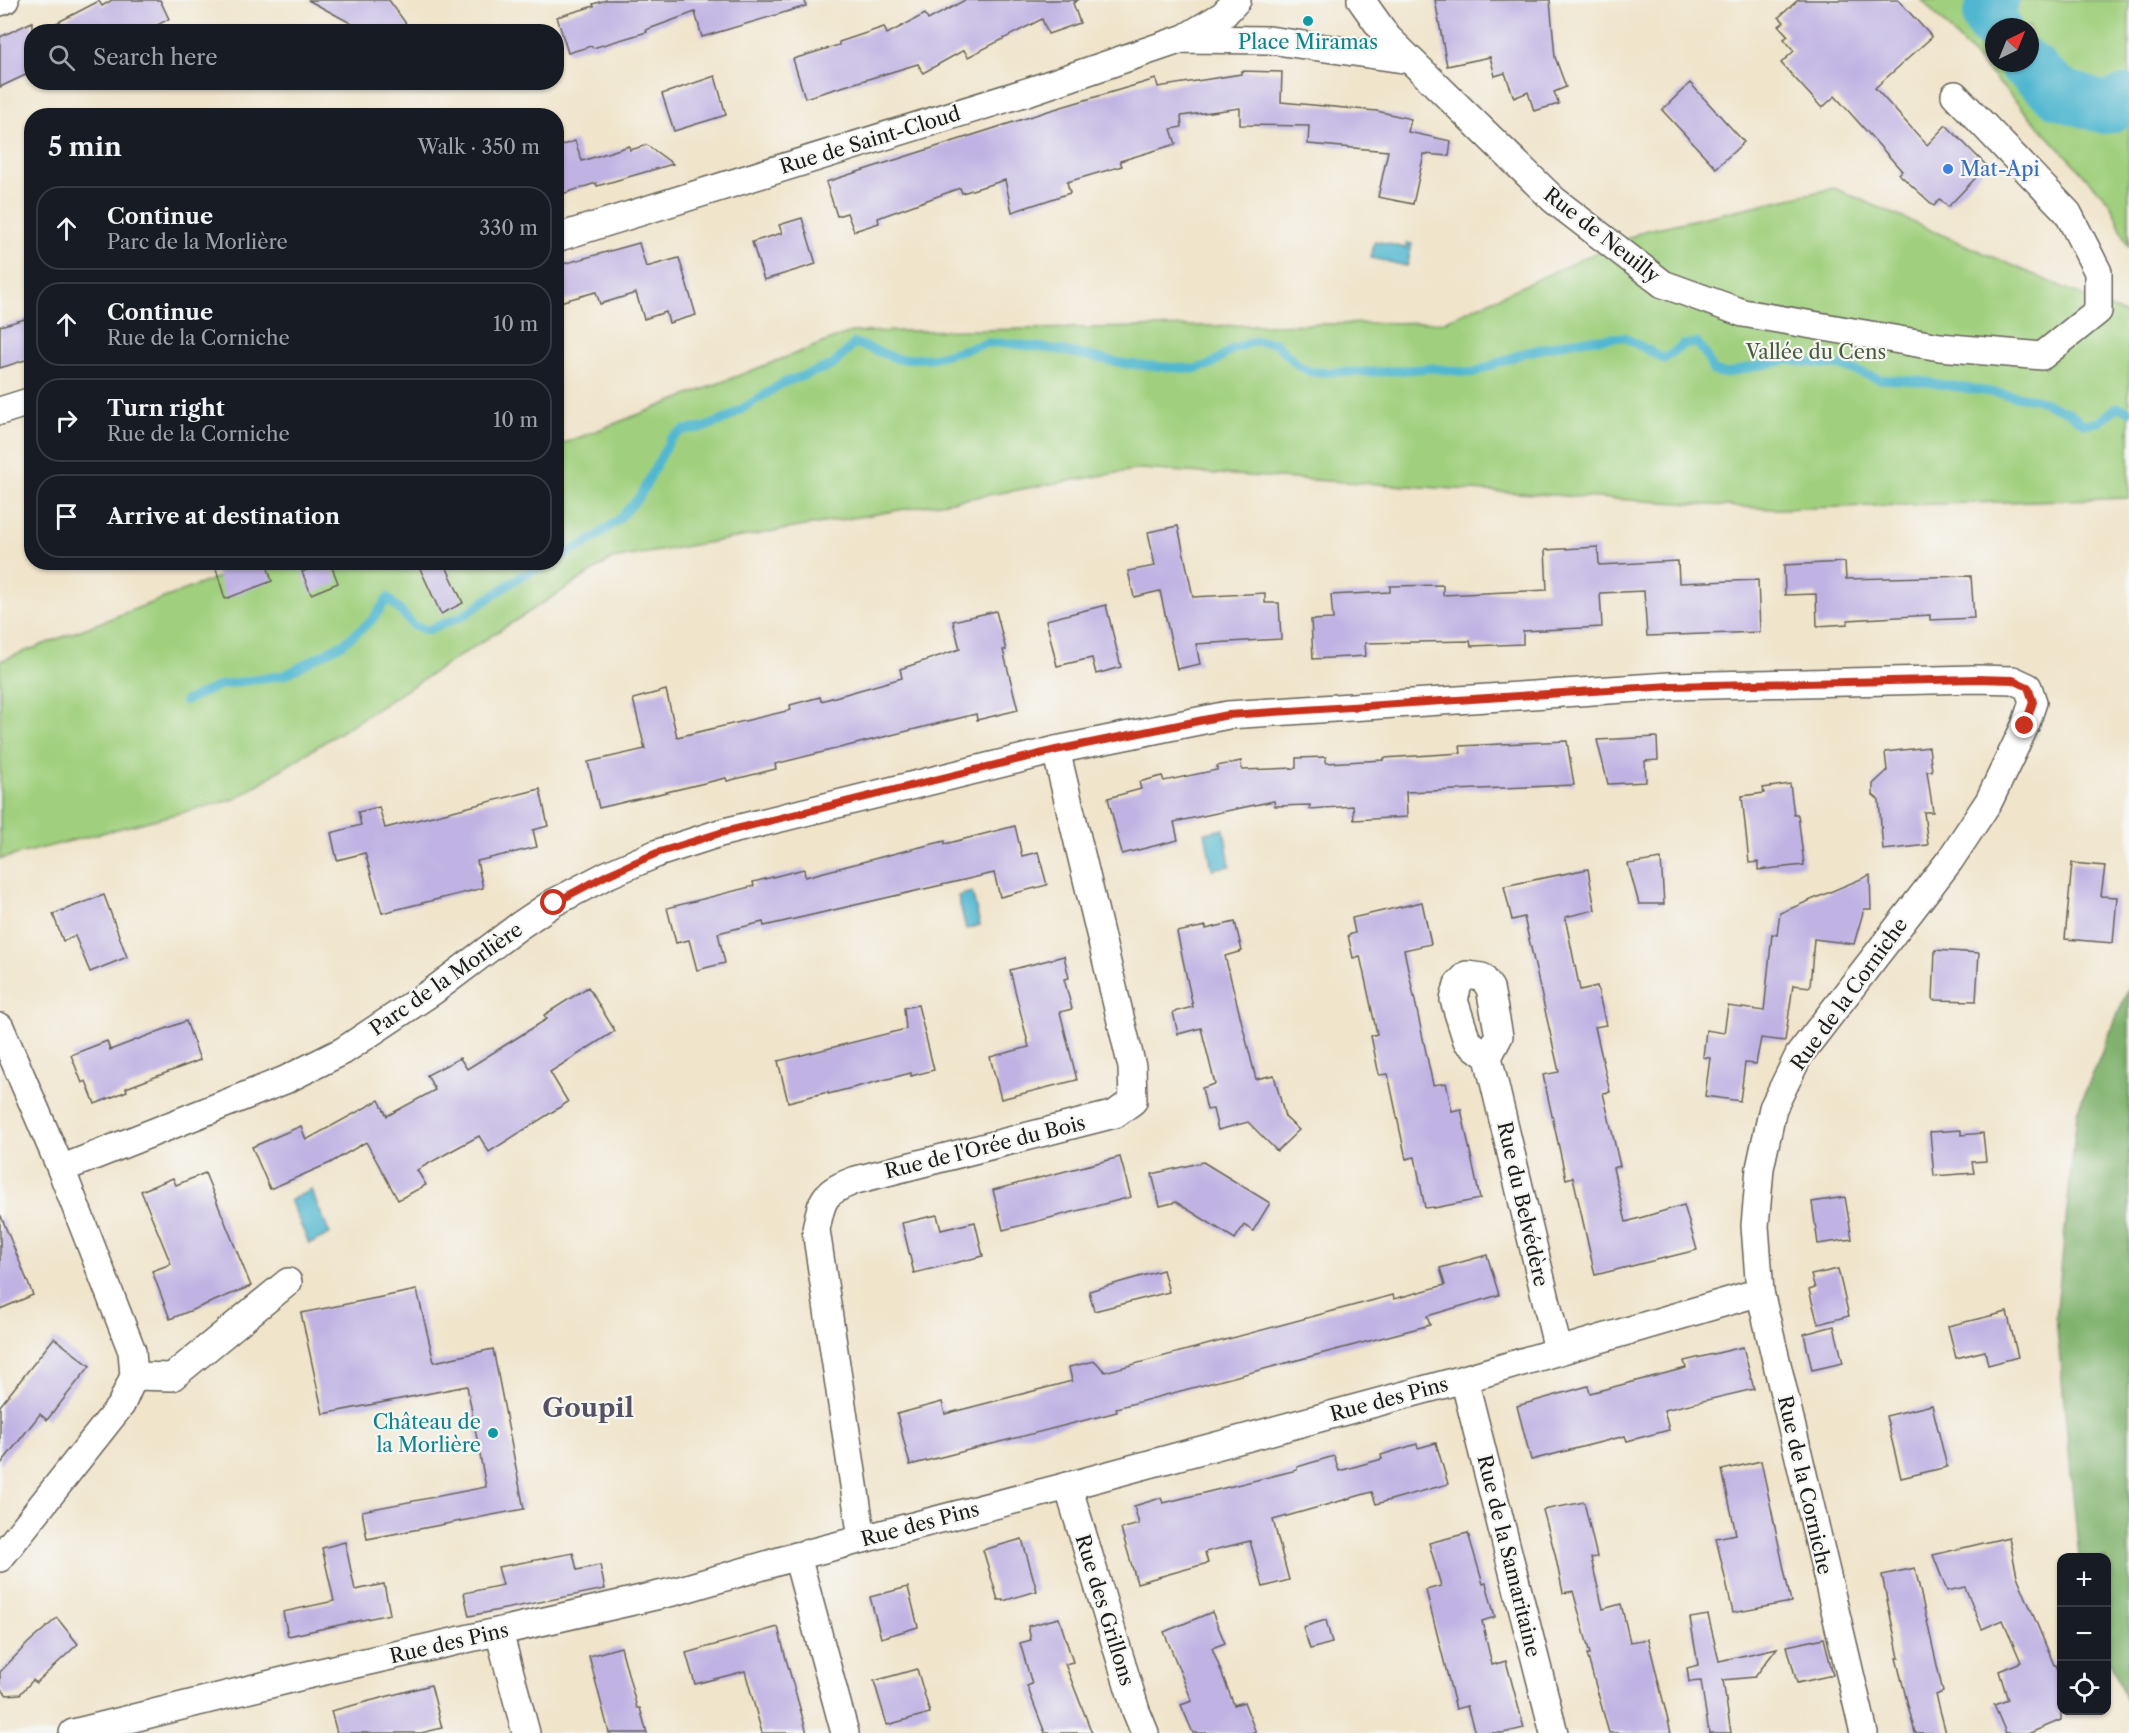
<!DOCTYPE html>
<html lang="en">
<head>
<meta charset="utf-8">
<style>
  body { margin:0; font-family:"Libre Caslon Text",serif; background:#20242c; color:#f1f3f6 }
  .controls { position:absolute; right:18px; bottom:18px; display:grid; overflow:hidden; border-radius:12px; box-shadow:0 2px 4px #0004 }
  .controls button { width:54px; height:54px; display:grid; place-items:center; padding:0; border:0; border-bottom:2px solid #363941; background:#171b24; color:#f1f3f6; font:30px sans-serif }
  .compass { position:absolute; left:1985px; top:18px; width:54px; height:54px; border-radius:50%; background:#171b24; box-shadow:0 2px 4px #0004; rotate:43deg }
  .stop { position:absolute; width:18px; height:18px; margin:-14px; border:4px solid #c8321e; border-radius:50%; background:#fff }
  .stop.end { background:#c8321e; border-color:#fff; box-shadow:0 2px 6px #0008 }
  .list { margin:0; padding:0; list-style:none }
  h2 { display:flex; justify-content:space-between; align-items:center; height:78px; margin:0; padding:0 24px; font-size:26px }
  h2 small { font-size:20px; font-weight:400; color:#9ea1a6 }
  .list li { display:grid; grid-template-columns:39px 1fr auto; gap:18px; align-items:center; box-sizing:border-box; height:84px; margin:0 12px 12px; padding:0 12px; border:2px solid #363941; border-radius:24px }
  .list b { display:block; font-size:22px; white-space:nowrap }
  .list p { margin:0; font-size:20px; white-space:nowrap; color:#9ea1a6 }
  .list em { font-size:20px; font-style:normal; color:#9ea1a6 }
  .icon { flex:none; width:33px; height:33px; fill:none; stroke:currentColor; stroke-width:2; stroke-linecap:round; stroke-linejoin:round }
  .map { position:relative; flex:none; width:2129px; height:1733px; overflow:hidden }
  .search { position:absolute; background:#171b24; box-shadow:0 2px 4px #0004; left:24px; top:24px; width:540px; height:66px; display:flex; align-items:center; gap:15px; box-sizing:border-box; padding:0 21px; border-radius:24px; color:#9ea1a6; font-size:22px }
  .panel { position:absolute; background:#171b24; box-shadow:0 2px 4px #0004; left:24px; top:108px; width:540px; height:462px; border-radius:24px }
  .map>svg:first-child { display:block }
  .green { fill:#a0d07e; stroke:#5e764d; stroke-width:1.5; fill-rule:evenodd }
  .forest { fill:#80b26d; stroke:#4e6744; stroke-width:1.5 }
  .water { fill:#51b7d0; stroke:#366a76; stroke-width:1.5 }
  .lines { fill:none; stroke-linecap:round; stroke-linejoin:round }
  .stream { stroke:#51b7d0; stroke-width:9 }
  .river { stroke:#51b7d0; stroke-width:52 }
  .building { fill:#c0b3e3 }
  .minor-casing { stroke:#666259; stroke-width:30 }
  .minor { stroke:#fff; stroke-width:27 }
  .route { stroke:#c8321e; stroke-width:8 }
  .culture-dot { fill:#0f9aa8; stroke:#f6f6f2; stroke-width:2 }
  .shop-dot { fill:#3f7fe0; stroke:#f6f6f2; stroke-width:2 }
  .labels { text-anchor:middle; dominant-baseline:central; stroke-width:4.5; stroke-linejoin:round; paint-order:stroke }
  .culture-label { font-size:20px; fill:#0d838f; stroke:#f6f6f2 }
  .street-label { font-size:20px; fill:#1c1c1c; stroke:#f6f6f2 }
  .shop-label { font-size:20px; fill:#366cbe; stroke:#f6f6f2; text-anchor:start }
  .park-label { font-size:20px; fill:#4a5b3e; stroke:#f6f6f2 }
  .district-label { font-size:26px; font-weight:bold; fill:#555162; stroke:#f6f6f2 }
</style>
</head>
<body>
<div class="map">
<svg width="2129" height="1733" viewBox="0 0 2129 1733">
  <rect width="100%" height="100%" fill="#f6f6f2"/>
  <filter id="ink" filterUnits="userSpaceOnUse"><feTurbulence type="fractalNoise" baseFrequency=".0167" numOctaves="2"/><feDisplacementMap in="SourceGraphic" scale="12" xChannelSelector="R" yChannelSelector="G"/><feConvolveMatrix kernelMatrix="1 2 1 2 8 2 1 2 1" color-interpolation-filters="sRGB"/></filter>
  <filter id="wash" filterUnits="userSpaceOnUse"><feTurbulence type="fractalNoise" baseFrequency=".008" numOctaves="4" result="noise"/><feDisplacementMap in="SourceGraphic" scale="24" xChannelSelector="R" yChannelSelector="G"/><feGaussianBlur stdDeviation="1.35" result="paint"/><feColorMatrix in="noise" values="0 0 0 0 0 0 0 0 0 0 0 0 0 0 0 0 0 1.4 0 .05"/><feComposite in="paint" operator="in"/></filter>
  <g filter="url(#wash)">
    <rect width="100%" height="100%" fill="#f0e4cb"/>
    <!-- green -->
    <g class="green">
      <path d="M1922,0H2129V248L2110,203ZM1994,27H2030V63H1994Z"/>
      <polygon points="1834,188 2129,316 2129,498 1774,509 1140,469 612,559 235,799 0,859 0,661 255,563 556,562 557,446 851,332 1443,322 1644,231"/>
    </g>
    <!-- forest -->
    <polygon class="forest" points="2129,987 2129,1707 2107,1654 2106,1558 2079,1557 2056,1318 2077,1112"/>
    <!-- water -->
    <g class="water">
      <polygon points="1375,241 1406,248 1407,243 1412,244 1407,266 1371,258"/>
      <polygon points="1224,829 1230,866 1212,869 1205,833"/>
      <polygon points="972,892 980,925 966,929 958,896"/>
      <polygon points="311,1190 330,1234 309,1244 290,1200"/>
    </g>
    <g class="lines">
      <!-- stream -->
      <g class="stream">
        <polyline points="556,560 595,538 618,520 640,496 671,438 684,430 703,428 726,419 783,383 833,365 855,343 898,359 932,358 988,343 1007,343 1059,350 1126,364 1194,369 1210,365 1233,349 1255,341 1275,343 1298,365 1311,372 1381,372 1432,368 1472,373 1524,353 1575,341 1624,337 1664,359 1683,345 1697,343 1706,355 1713,371 1726,374 1743,369 1786,360 1841,366 1879,379 1919,381 2035,399 2068,412 2084,424 2099,422 2117,407 2129,411"/>
        <polyline points="185,701 221,685 285,675 344,643 371,621 388,598 414,626 427,630 463,616 521,576 552,562"/>
      </g>
      <!-- river -->
      <g class="river">
        <polyline points="1993,0 1989,19 1995,27"/>
        <polyline points="2024,63 2060,94 2105,108 2129,100"/>
      </g>
    </g>
    <g id="blocks">
      <!-- building -->
      <g class="building">
        <polygon points="112,0 160,0 169,19 144,32 39,32 99,1 102,6"/>
        <polygon points="308,0 389,0 412,32 367,32"/>
        <polygon points="606,0 805,0 806,6 702,37 695,12 646,30 647,32 593,48 591,46 568,53 557,17 594,6 593,4"/>
        <polygon points="965,0 1078,0 1073,3 1080,23 1048,34 1042,19 968,57 964,50 923,73 918,64 805,98 793,59 839,45 839,42 884,27 887,34 925,14 928,20"/>
        <polygon points="1435,0 1550,0 1555,57 1566,87 1554,92 1559,104 1534,111 1528,92 1514,98 1505,73 1495,76 1490,57 1447,66"/>
        <polygon points="1798,0 1898,0 1932,37 1875,88 1927,145 1946,125 1987,166 1948,207 1940,199 1934,206 1899,174 1902,171 1835,96 1822,108 1781,63 1794,51 1784,39 1788,36 1779,26 1784,22 1779,17"/>
        <polygon points="32,22 32,72 0,87 0,37"/>
        <polygon points="1241,71 1282,72 1281,102 1377,111 1411,119 1408,132 1451,141 1449,156 1424,154 1413,204 1378,197 1388,151 1308,144 1309,126 1240,125 1240,108 1181,116 1182,127 1171,129 1176,144 1120,161 1122,166 1067,182 1070,193 1012,212 1005,180 962,193 960,188 878,218 879,223 854,231 847,213 837,216 826,182 1048,111 1156,79 1158,87 1241,74"/>
        <polygon points="715,76 726,115 674,131 662,94"/>
        <polygon points="1690,83 1744,142 1716,168 1662,110"/>
        <polygon points="575,141 582,161 629,146 630,150 647,145 673,164 597,186 596,183 556,196 556,147"/>
        <polygon points="802,218 816,264 764,280 752,242 782,233 779,225"/>
        <polygon points="639,243 646,267 679,258 696,315 669,323 666,312 644,319 636,293 600,304 596,292 556,303 556,266"/>
        <polygon points="32,317 32,358 0,368 0,326"/>
        <polygon points="1178,526 1193,597 1265,593 1265,603 1279,603 1281,639 1196,644 1200,664 1177,669 1160,591 1134,597 1128,571 1155,566 1148,532"/>
        <polygon points="1598,547 1599,565 1678,561 1679,583 1758,580 1760,632 1647,636 1644,591 1600,593 1602,627 1523,631 1523,644 1471,646 1470,641 1365,643 1366,656 1313,659 1311,620 1333,619 1331,595 1390,592 1390,586 1443,585 1443,595 1547,590 1545,550"/>
        <polygon points="214,562 266,562 272,581 225,599"/>
        <polygon points="325,562 330,562 338,583 311,594 302,572"/>
        <polygon points="417,562 444,562 463,603 441,614"/>
        <polygon points="1845,562 1846,579 1971,576 1974,618 1930,620 1930,615 1848,620 1848,624 1817,626 1816,594 1785,595 1784,565"/>
        <polygon points="1106,605 1121,667 1096,674 1092,658 1057,666 1046,620"/>
        <polygon points="996,611 1006,650 1003,650 1018,710 977,720 976,714 775,764 776,769 727,781 726,778 599,808 588,762 645,749 633,699 666,690 677,737 791,710 790,705 820,697 821,701 902,678 900,669 960,649 953,621"/>
        <polygon points="1657,737 1658,760 1645,761 1646,782 1608,784 1597,740"/>
        <polygon points="1567,741 1574,785 1406,792 1407,817 1354,820 1353,806 1310,809 1310,805 1275,806 1274,801 1174,822 1178,840 1122,854 1108,798 1141,789 1139,782 1162,776 1164,781 1217,770 1217,766 1241,761 1242,770 1296,768 1296,758 1326,757 1326,763 1384,760 1384,758 1461,753 1460,746"/>
        <polygon points="1929,747 1932,771 1927,771 1933,812 1924,812 1928,845 1883,850 1879,800 1873,795 1873,784 1887,771 1885,752"/>
        <polygon points="1790,784 1794,815 1798,815 1804,865 1758,870 1758,862 1749,863 1742,796 1764,793 1763,788"/>
        <polygon points="540,789 548,826 533,830 537,847 477,861 483,888 382,913 365,853 337,860 331,833 361,825 358,812 379,807 385,828"/>
        <polygon points="1015,826 1022,856 1038,852 1047,885 1000,897 994,873 764,926 763,922 718,933 725,963 697,970 689,940 676,943 667,908 754,886 753,882 804,869 805,877 908,850 945,841 945,844"/>
        <polygon points="1661,859 1664,904 1639,904 1628,864"/>
        <polygon points="2072,863 2105,866 2101,896 2117,897 2113,943 2065,939"/>
        <polygon points="1588,869 1595,910 1565,917 1580,990 1597,986 1606,1025 1595,1027 1610,1092 1603,1093 1620,1166 1613,1168 1626,1222 1684,1205 1697,1250 1595,1275 1573,1177 1566,1179 1543,1075 1559,1072 1524,917 1512,920 1504,886"/>
        <polygon points="1870,875 1871,909 1864,909 1854,944 1814,939 1810,987 1793,985 1785,1041 1761,1038 1756,1064 1745,1063 1740,1101 1705,1096 1710,1058 1703,1057 1706,1030 1724,1033 1728,1006 1764,1011 1772,934 1777,935 1780,913"/>
        <polygon points="104,895 127,957 90,972 75,936 63,941 53,914"/>
        <polygon points="1422,902 1431,944 1404,950 1433,1085 1446,1083 1452,1111 1461,1109 1480,1199 1434,1208 1434,1207 1425,1208 1415,1157 1406,1159 1388,1074 1379,1075 1371,1036 1377,1034 1360,956 1353,958 1348,935 1355,933 1352,918"/>
        <polygon points="1235,922 1242,951 1225,956 1256,1079 1274,1075 1285,1117 1299,1130 1277,1151 1248,1122 1218,1130 1213,1109 1207,1110 1202,1088 1215,1084 1201,1028 1178,1034 1173,1012 1193,1007 1177,932 1206,926 1206,929"/>
        <polygon points="1935,950 1979,953 1976,1001 1933,1000"/>
        <polygon points="1064,956 1069,978 1064,979 1072,1009 1060,1012 1077,1080 1001,1099 990,1057 1029,1047 1010,970"/>
        <polygon points="588,987 615,1031 550,1072 568,1102 489,1152 479,1136 453,1150 417,1170 426,1185 398,1200 366,1142 330,1163 270,1189 252,1147 301,1126 306,1140 379,1100 387,1116 435,1090 427,1075 460,1058 467,1069 547,1019 544,1015"/>
        <polygon points="918,1005 934,1070 911,1076 911,1073 828,1094 828,1092 788,1102 778,1061 906,1029 904,1008"/>
        <polygon points="186,1021 200,1060 126,1088 127,1091 95,1104 86,1081 82,1083 71,1055 107,1041 110,1050"/>
        <polygon points="1961,1130 1961,1135 1983,1133 1986,1161 1972,1162 1974,1173 1934,1176 1930,1132"/>
        <polygon points="1120,1157 1131,1197 1003,1230 993,1190"/>
        <polygon points="1203,1162 1270,1203 1253,1231 1244,1225 1235,1239 1176,1202 1160,1206 1152,1174"/>
        <polygon points="205,1173 251,1286 170,1319 152,1271 171,1264 141,1191 173,1178 176,1185"/>
        <polygon points="1845,1197 1852,1239 1818,1244 1812,1202"/>
        <polygon points="937,1215 941,1230 975,1222 983,1256 914,1273 902,1223"/>
        <polygon points="1,1216 33,1295 0,1309 0,1217"/>
        <polygon points="1487,1255 1499,1295 1427,1316 1430,1325 1116,1408 1117,1412 910,1465 897,1414 942,1402 945,1414 1072,1381 1069,1367 1095,1361 1105,1372 1393,1295 1394,1299 1445,1285 1440,1268"/>
        <polygon points="1838,1269 1849,1316 1818,1324 1809,1290 1815,1288 1811,1275"/>
        <polygon points="1163,1270 1169,1292 1094,1311 1089,1291"/>
        <polygon points="417,1290 434,1362 493,1349 524,1509 367,1539 362,1511 486,1487 467,1386 323,1414 301,1313"/>
        <polygon points="2007,1312 2018,1357 1988,1365 1985,1351 1956,1358 1948,1326"/>
        <polygon points="1834,1326 1843,1363 1812,1370 1804,1334"/>
        <polygon points="54,1338 90,1366 47,1420 40,1414 0,1465 0,1406"/>
        <polygon points="1743,1347 1754,1389 1664,1410 1669,1430 1627,1441 1625,1436 1531,1460 1517,1406 1588,1386 1590,1393 1686,1368 1684,1361"/>
        <polygon points="1932,1405 1947,1467 1901,1478 1886,1416"/>
        <polygon points="1436,1443 1448,1484 1376,1504 1372,1492 1273,1520 1289,1580 1263,1587 1250,1541 1205,1552 1208,1563 1137,1583 1121,1529 1139,1524 1134,1506 1161,1498 1163,1503 1297,1470 1297,1467 1334,1456 1339,1471 1382,1459 1381,1455 1417,1444 1418,1448"/>
        <polygon points="1761,1461 1791,1602 1733,1613 1716,1538 1736,1534 1722,1470"/>
        <polygon points="1584,1502 1597,1557 1591,1558 1603,1609 1621,1604 1630,1642 1648,1639 1671,1733 1609,1733 1587,1654 1590,1654 1573,1591 1563,1593 1555,1554 1543,1510"/>
        <polygon points="1468,1533 1483,1584 1486,1583 1495,1617 1482,1621 1492,1665 1506,1661 1524,1728 1503,1733 1475,1733 1467,1706 1456,1709 1426,1590 1441,1586 1429,1543"/>
        <polygon points="2009,1537 2017,1576 2054,1665 2056,1665 2061,1677 2061,1720 2030,1733 2006,1733 1994,1705 2008,1700 1999,1671 2021,1662 2003,1620 1982,1629 1965,1587 1947,1591 1933,1555"/>
        <polygon points="1022,1539 1037,1591 1003,1601 1003,1600 998,1600 983,1550"/>
        <polygon points="345,1542 355,1590 384,1584 390,1614 288,1636 283,1612 334,1601 322,1548"/>
        <polygon points="573,1553 577,1570 600,1565 605,1589 469,1616 464,1593 503,1585 498,1567"/>
        <polygon points="1915,1568 1943,1692 1936,1695 1946,1733 1915,1733 1896,1658 1899,1658 1882,1575"/>
        <polygon points="908,1587 918,1627 881,1638 870,1597"/>
        <polygon points="1212,1612 1225,1643 1212,1648 1234,1705 1244,1702 1256,1733 1193,1733 1181,1705 1192,1701 1164,1632"/>
        <polygon points="1708,1615 1719,1661 1777,1648 1755,1677 1723,1680 1731,1733 1709,1733 1701,1681 1689,1682 1687,1668 1698,1665 1690,1618"/>
        <polygon points="57,1618 78,1644 36,1683 33,1680 20,1694 7,1695 0,1688 0,1672 28,1643"/>
        <polygon points="1059,1618 1073,1662 1065,1664 1092,1733 1045,1733 1027,1686 1032,1684 1020,1643 1031,1640 1028,1626"/>
        <polygon points="1326,1620 1332,1643 1310,1649 1303,1627"/>
        <polygon points="778,1627 786,1659 807,1733 762,1733 745,1671 695,1684 686,1653"/>
        <polygon points="1824,1638 1833,1675 1797,1683 1787,1646"/>
        <polygon points="621,1647 637,1708 640,1708 647,1733 609,1733 589,1656"/>
        <polygon points="917,1669 930,1713 887,1725 874,1681"/>
        <polygon points="431,1685 442,1728 421,1733 337,1733 331,1711"/>
      </g>
    </g>
  </g>
  <g filter="url(#ink)">
    <use href="#blocks" fill-opacity="0" stroke="#666259" stroke-width="1.5"/>
    <g class="lines">
      <!-- minor casing -->
      <g class="minor-casing">
        <g id="minor">
          <polyline points="1361,0 1388,38 1554,200 1663,284 1743,313 1940,347 2042,356 2098,311 2098,272 2068,213 1955,95"/>
          <polyline points="0,2 5,0"/>
          <polyline points="1183,39 1223,15 1237,0"/>
          <polyline points="556,238 1030,91 1182,39 1269,40 1410,60"/>
          <polyline points="0,411 32,401"/>
          <polyline points="0,1027 61,1169 132,1351 134,1376 121,1405 0,1558"/>
          <polyline points="1488,1057 1499,1036 1490,988 1482,977 1467,975 1458,984 1454,1000 1467,1041 1488,1057 1558,1350"/>
          <polyline points="61,1169 285,1080 343,1051 433,991 519,926 553,903 607,875 658,853 720,833 1056,750 1228,715 1670,686 1976,679 2013,680 2028,687 2033,702 2025,726 1989,801 1950,860 1799,1055 1773,1108 1760,1168 1755,1226 1760,1292 1864,1733"/>
          <polyline points="134,1376 172,1377 288,1282"/>
          <polyline points="1464,1379 1554,1733"/>
          <polyline points="1068,1486 1136,1711 1145,1733"/>
          <path d="M862,1539L816,1230C822,1197 824,1192 856,1180L1115,1114L1133,1101L1132,1067L1056,750"/>
          <polyline points="797,1556 845,1733"/>
          <polyline points="499,1632 526,1733"/>
          <polyline points="73,1733 303,1676 677,1591 797,1556 1068,1486 1464,1379 1760,1292"/>
        </g>
      </g>
      <!-- minor -->
      <use href="#minor" class="minor"/>
    </g>
  </g>
  <g class="lines" filter="url(#ink)">
    <!-- route -->
    <polyline class="route" points="554,903 607,875 657,853 720,833 1056,750 1228,715 1670,686 1976,679 2013,680 2028,687 2033,702 2025,726"/>
  </g>
  <!-- markers -->
  <g class="culture-dot">
    <circle cx="1308" cy="21" r="6"/>
    <circle cx="493" cy="1433" r="6"/>
  </g>
  <circle class="shop-dot" cx="1948" cy="169" r="6"/>
  <g class="labels">
    <!-- culture labels -->
    <g class="culture-label">
      <text x="1308" y="42">Place Miramas</text>
      <text x="481" y="1422" text-anchor="end">Château de<tspan x="481" dy="23">la Morlière</tspan></text>
    </g>
    <!-- street labels -->
    <g class="street-label">
      <text transform="translate(870 140) rotate(-17)">Rue de Saint-Cloud</text>
      <text transform="translate(1602 235) rotate(38)">Rue de Neuilly</text>
      <text transform="translate(446 979) rotate(-35)">Parc de la Morlière</text>
      <text transform="translate(1849 994) rotate(-54)">Rue de la Corniche</text>
      <text transform="translate(985 1147) rotate(-14)">Rue de l'Orée du Bois</text>
      <text transform="translate(1523 1204) rotate(77)">Rue du Belvédère</text>
      <text transform="translate(1389 1399) rotate(-15)">Rue des Pins</text>
      <text transform="translate(1805 1485) rotate(77)">Rue de la Corniche</text>
      <text transform="translate(920 1524) rotate(-15)">Rue des Pins</text>
      <text transform="translate(1509 1556) rotate(76)">Rue de la Samaritaine</text>
      <text transform="translate(1105 1610) rotate(73)">Rue des Grillons</text>
      <text transform="translate(449 1643) rotate(-13)">Rue des Pins</text>
    </g>
    <!-- shop labels -->
    <g class="shop-label">
      <text x="1960" y="169">Mat-Api</text>
    </g>
    <!-- park labels -->
    <g class="park-label">
      <text x="1816" y="352">Vallée du Cens</text>
    </g>
    <!-- district labels -->
    <g class="district-label">
      <text x="588" y="1408">Goupil</text>
    </g>
  </g>
</svg>
<div class="controls">
<button>+</button>
<button>−</button>
<button><svg class="icon" aria-label="locate" viewBox="0 0 24 24"><circle cx="12" cy="12" r="6"/><path d="M12 2v4M12 18v4M2 12h4M18 12h4"/></svg></button>
</div>
<svg class="compass" viewBox="-18 -18 36 36"><path d="M0-13l5 13h-10z" fill="#e53935"/><path d="M0 13l5-13h-10z" fill="#9ea1a6"/></svg>
<div class="stop" style="left:554px;top:903px"></div>
<div class="stop end" style="left:2025px;top:726px"></div>
<div class="search"><svg class="icon" aria-label="search" viewBox="0 0 24 24"><circle cx="10" cy="10" r="6"/><path d="M15 15l6 6"/></svg>Search here</div>
<section class="panel">
<h2>5 min<small>Walk · 350 m</small></h2>
<ul class="list">
<li><svg class="icon" aria-label="ahead" viewBox="0 0 24 24"><path d="M12 20V5M6 11l6-6 6 6"/></svg><div><b>Continue</b><p>Parc de la Morlière</p></div><em>330 m</em></li>
<li><svg class="icon" aria-label="ahead" viewBox="0 0 24 24"><path d="M12 20V5M6 11l6-6 6 6"/></svg><div><b>Continue</b><p>Rue de la Corniche</p></div><em>10 m</em></li>
<li><svg class="icon" aria-label="right" viewBox="0 0 24 24"><path d="M7 20v-9h11M14 6l5 5-5 5"/></svg><div><b>Turn right</b><p>Rue de la Corniche</p></div><em>10 m</em></li>
<li><svg class="icon" aria-label="arrive" viewBox="0 0 24 24"><path d="M6 21V4h12l-3 4 3 4H6"/></svg><div><b>Arrive at destination</b></div></li>
</ul>
</section>
</div>
</body>
</html>
